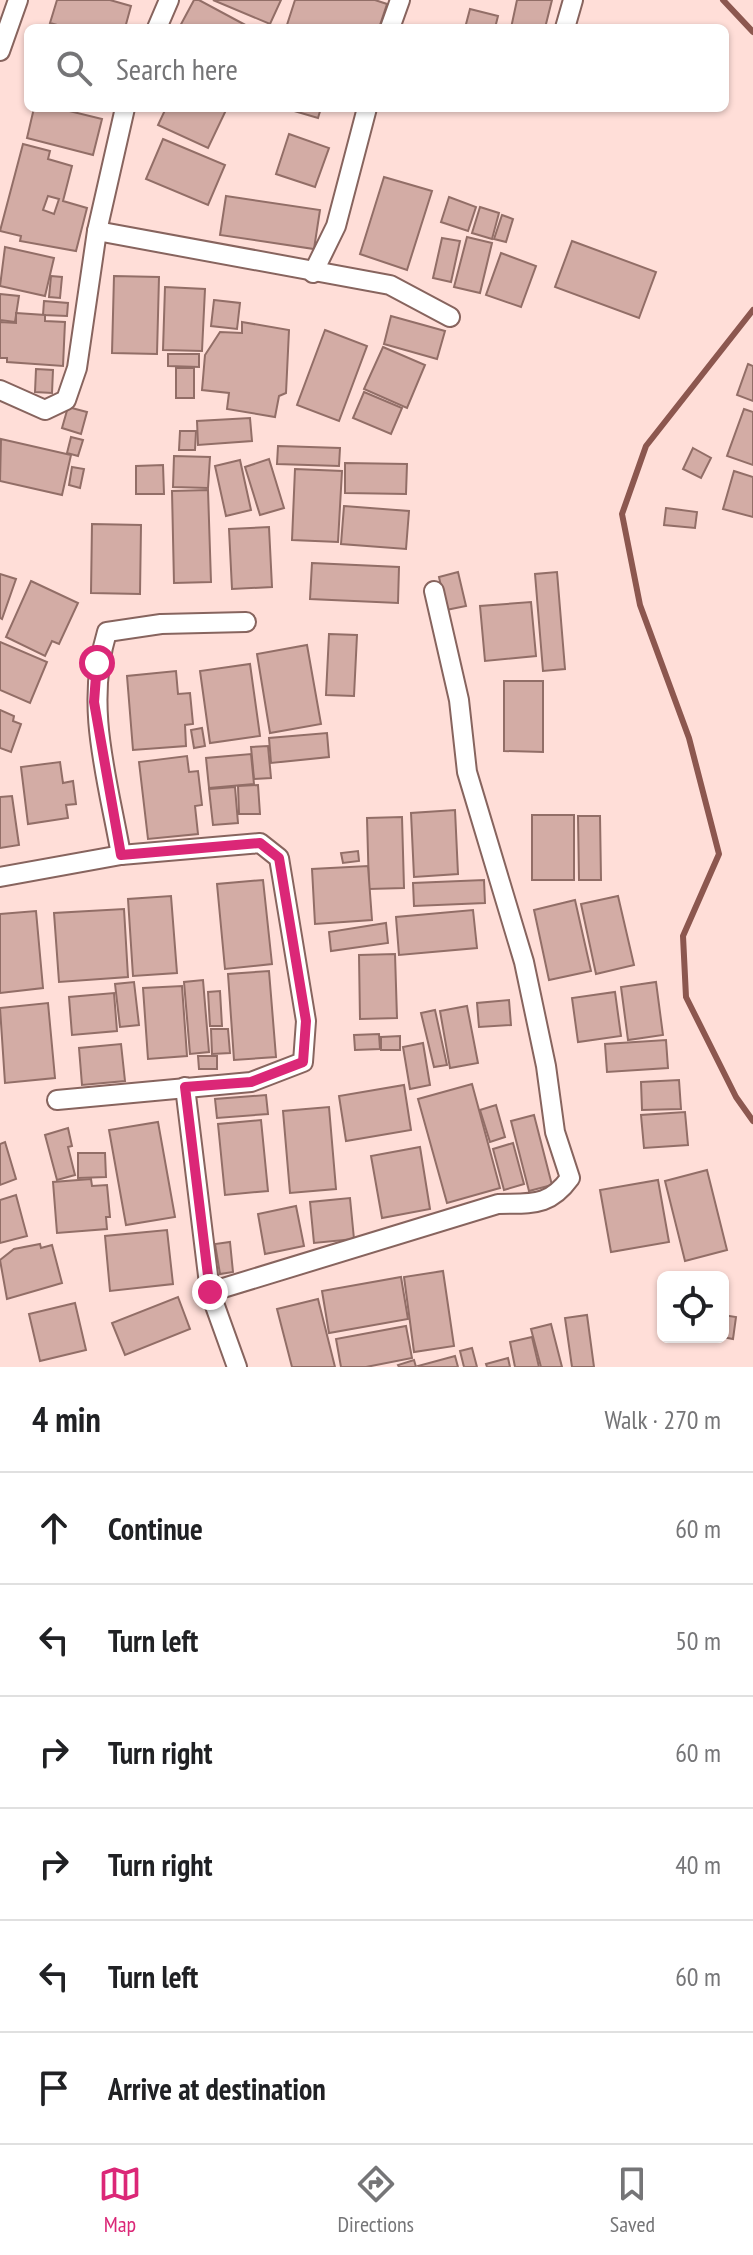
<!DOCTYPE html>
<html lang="en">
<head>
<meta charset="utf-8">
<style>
  body { margin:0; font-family:"PT Sans Narrow",sans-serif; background:#f2f2f2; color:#202124 }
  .controls { position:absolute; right:24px; bottom:24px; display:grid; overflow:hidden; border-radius:12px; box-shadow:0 2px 6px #0004 }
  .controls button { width:72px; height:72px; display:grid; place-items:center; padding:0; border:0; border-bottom:2px solid #e0e0e0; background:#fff; color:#202124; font:40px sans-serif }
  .stop { position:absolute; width:24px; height:24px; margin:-18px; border:6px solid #db2777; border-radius:50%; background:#fff }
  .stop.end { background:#db2777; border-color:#fff; box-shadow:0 2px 8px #0008 }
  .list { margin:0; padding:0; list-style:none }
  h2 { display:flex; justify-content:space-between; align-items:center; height:104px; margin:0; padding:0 32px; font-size:34px }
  h2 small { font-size:26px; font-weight:400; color:#757577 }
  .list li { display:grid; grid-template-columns:52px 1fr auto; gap:24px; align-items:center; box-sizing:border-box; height:112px; padding:0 32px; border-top:2px solid #e0e0e0 }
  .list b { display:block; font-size:30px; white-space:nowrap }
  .list em { font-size:26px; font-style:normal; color:#757577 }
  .icon { flex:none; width:44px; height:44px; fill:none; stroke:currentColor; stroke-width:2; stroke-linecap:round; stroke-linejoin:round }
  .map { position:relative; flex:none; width:753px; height:1367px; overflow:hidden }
  .search { position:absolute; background:#fff; box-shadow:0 2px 6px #0004; left:24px; right:24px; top:24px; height:88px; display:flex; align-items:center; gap:20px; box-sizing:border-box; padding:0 28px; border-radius:12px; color:#757577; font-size:30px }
  .sheet { height:776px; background:#fff }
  nav { display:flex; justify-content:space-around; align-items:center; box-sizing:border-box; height:112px; border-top:2px solid #e0e0e0; background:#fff; font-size:22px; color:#757577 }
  nav a { display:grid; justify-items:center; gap:4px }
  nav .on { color:#db2777 }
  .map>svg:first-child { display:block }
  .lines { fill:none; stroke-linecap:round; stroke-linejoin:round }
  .stream { stroke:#8c574f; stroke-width:6 }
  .building { fill:#d3aca5; stroke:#926e67; stroke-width:2; fill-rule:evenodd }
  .minor-casing { stroke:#87645e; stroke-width:22 }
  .minor { stroke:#fff; stroke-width:18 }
  .route { stroke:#db2777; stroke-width:10 }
</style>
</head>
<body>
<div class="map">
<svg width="753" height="1367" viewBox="0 0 753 1367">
  <rect width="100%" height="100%" fill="#ffded8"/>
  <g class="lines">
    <!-- stream -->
    <g class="stream">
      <polyline points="723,0 753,32"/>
      <polyline points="753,310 646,446 622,514 640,605 689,738 719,854 683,936 686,997 736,1097 753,1121"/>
    </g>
  </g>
  <!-- building -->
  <g class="building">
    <polygon points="57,0 110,0 131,6 125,28 68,28 50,23"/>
    <polygon points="194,0 199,0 251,28 179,28"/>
    <polygon points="213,0 281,0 270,24"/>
    <polygon points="295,0 375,0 387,4 379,28 286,28"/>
    <polygon points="517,0 552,0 545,28 511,28"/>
    <polygon points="470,9 498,16 495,28 465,28"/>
    <polygon points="34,108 57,108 102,119 93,155 27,138"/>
    <polygon points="166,108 227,108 208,148 158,125"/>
    <polygon points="284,108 321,108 318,118"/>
    <polygon points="289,134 329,148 315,187 276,174"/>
    <polygon points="163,139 225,165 208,205 146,179"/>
    <path d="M23,144L50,151L48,159L72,166L63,201L87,208L76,251L20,241L21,236L0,231ZM48,196L59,199L54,214L43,210Z"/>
    <polygon points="384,177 432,191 407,270 360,254"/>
    <polygon points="226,196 320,210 314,249 220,235"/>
    <polygon points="449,197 476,207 468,231 441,222"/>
    <polygon points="480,207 499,213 492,239 472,233"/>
    <polygon points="502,215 513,219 506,242 494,239"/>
    <polygon points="467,237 492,243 480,293 454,287"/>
    <polygon points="442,238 460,241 451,282 433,278"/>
    <polygon points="572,241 656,272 639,318 555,287"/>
    <polygon points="5,247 54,258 45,296 0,286"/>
    <polygon points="501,253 536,266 521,307 486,295"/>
    <polygon points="51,276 62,277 60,298 49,297"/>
    <polygon points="114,276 159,277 157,354 112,353"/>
    <polygon points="165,287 205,289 202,351 163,350"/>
    <polygon points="0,294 19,296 15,322 0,320"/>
    <polygon points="214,300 240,303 237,329 211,326"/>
    <polygon points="44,301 68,303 67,316 43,315"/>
    <polygon points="16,313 45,315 45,321 65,322 63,366 7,362 7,358 0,358 0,322 16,323"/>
    <polygon points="391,316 445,331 437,359 384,344"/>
    <polygon points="242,322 289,330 286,393 279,396 275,417 227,409 229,393 202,390 205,355 220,332 242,333"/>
    <polygon points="325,330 367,346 339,421 297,405"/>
    <polygon points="383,347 425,365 407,408 364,389"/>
    <polygon points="168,354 199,354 199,367 168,366"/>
    <polygon points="748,364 753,366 753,401 737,395"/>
    <rect x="176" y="368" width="18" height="30"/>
    <polygon points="36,369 53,370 52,393 35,392"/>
    <polygon points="364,392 402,408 391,434 353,418"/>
    <polygon points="68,407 87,412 81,434 62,428"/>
    <polygon points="744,409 753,412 753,465 727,456"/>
    <polygon points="250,418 252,441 198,445 197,421"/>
    <polygon points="180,431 196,431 195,450 179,450"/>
    <polygon points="71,437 83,440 78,456 67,453"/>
    <polygon points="1,439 71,455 62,495 0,481"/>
    <polygon points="278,446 340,448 339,466 277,464"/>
    <polygon points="693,448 711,458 701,478 683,469"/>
    <polygon points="174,456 210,457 208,488 173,487"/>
    <polygon points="269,459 284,508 260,515 245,467"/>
    <polygon points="240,460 251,510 226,516 215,466"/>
    <polygon points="345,463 407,464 406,494 345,493"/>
    <polygon points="163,465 164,494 136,494 136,466"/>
    <polygon points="72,467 84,469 80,488 69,485"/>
    <polygon points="295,469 342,471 338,542 292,540"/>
    <polygon points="734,471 753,477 753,517 723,509"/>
    <polygon points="208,490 211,582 174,583 172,491"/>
    <polygon points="344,506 409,511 406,549 341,544"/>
    <polygon points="666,508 697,512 695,528 664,525"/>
    <polygon points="92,524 141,525 140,594 91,593"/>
    <polygon points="269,527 272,587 232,589 229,529"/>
    <polygon points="312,563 399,567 398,603 310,599"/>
    <polygon points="458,572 466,606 446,610 439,577"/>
    <polygon points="557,572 565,669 543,671 535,574"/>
    <polygon points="0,574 16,579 2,619 0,618"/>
    <polygon points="31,581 78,603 59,644 52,641 45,656 6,637"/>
    <polygon points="531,602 536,656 485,661 480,606"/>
    <polygon points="329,634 357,635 354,696 326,695"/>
    <polygon points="0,642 47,662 30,703 0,690"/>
    <polygon points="307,645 321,724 270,733 257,654"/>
    <polygon points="250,664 260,736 210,743 200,671"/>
    <polygon points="176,671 178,694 190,693 193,724 185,725 186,746 133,750 127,676"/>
    <polygon points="504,681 543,681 543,752 504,751"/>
    <polygon points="0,710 14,716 13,721 21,724 11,752 0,748"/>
    <polygon points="202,728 205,746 194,748 191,730"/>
    <polygon points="327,733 329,757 271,763 269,738"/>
    <polygon points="268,746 271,778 254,779 251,747"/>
    <polygon points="251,754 254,784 209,788 206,758"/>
    <polygon points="187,756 189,772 198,771 202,805 195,806 198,834 148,839 139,762"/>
    <polygon points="60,762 63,783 73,781 76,804 66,805 68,818 28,824 21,767"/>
    <polygon points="258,785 260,814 239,814 238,786"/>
    <polygon points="235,787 238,823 213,825 209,789"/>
    <polygon points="12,796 19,845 0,848 0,797"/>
    <polygon points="455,810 458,874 414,877 411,813"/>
    <rect x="532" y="815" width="42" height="65"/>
    <polygon points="578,816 600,816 601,880 579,880"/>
    <polygon points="402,817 404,888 369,889 367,818"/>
    <polygon points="358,851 359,861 343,863 341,853"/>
    <polygon points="368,866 372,920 315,924 312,869"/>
    <polygon points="263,880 272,964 225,969 217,884"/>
    <polygon points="484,880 485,903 414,906 413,883"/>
    <polygon points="171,896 177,973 133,976 128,899"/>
    <polygon points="618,896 634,965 596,974 581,904"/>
    <polygon points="575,900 591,971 549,980 534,910"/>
    <polygon points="124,909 128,977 59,982 54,913"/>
    <polygon points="473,910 477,948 399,955 396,917"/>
    <polygon points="36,911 43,988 0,993 0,914"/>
    <polygon points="386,923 388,943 331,951 329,932"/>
    <polygon points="395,954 397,1018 360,1019 359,955"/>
    <polygon points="269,971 276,1057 234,1060 228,974"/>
    <polygon points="203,980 209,1052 190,1054 184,982"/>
    <polygon points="134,982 139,1025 120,1027 115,984"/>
    <polygon points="656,982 663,1035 628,1040 621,987"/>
    <polygon points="182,986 187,1056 148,1059 143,988"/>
    <polygon points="220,991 222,1026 210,1026 208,992"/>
    <polygon points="615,992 621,1036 578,1042 572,998"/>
    <polygon points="114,993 117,1031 72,1035 69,997"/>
    <polygon points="509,1000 511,1025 479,1027 477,1003"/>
    <polygon points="48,1003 55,1078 5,1083 0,1008"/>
    <polygon points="467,1006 478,1063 450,1068 440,1011"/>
    <polygon points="435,1010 447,1065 434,1067 421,1013"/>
    <polygon points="211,1029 228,1029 230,1053 212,1054"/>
    <polygon points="379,1034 380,1049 355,1050 354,1035"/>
    <polygon points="400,1036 400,1050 381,1050 381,1037"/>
    <polygon points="666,1040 668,1068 607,1072 605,1044"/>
    <polygon points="423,1043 430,1085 410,1089 403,1047"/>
    <polygon points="121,1044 125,1081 82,1085 79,1048"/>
    <polygon points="198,1056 217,1056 217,1069 199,1069"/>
    <polygon points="679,1080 681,1109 642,1110 641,1082"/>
    <polygon points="472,1084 500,1188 447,1203 418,1099"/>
    <polygon points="404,1085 411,1130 346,1141 339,1096"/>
    <polygon points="266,1095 268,1114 217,1118 215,1099"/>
    <polygon points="496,1105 505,1137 490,1142 480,1110"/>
    <polygon points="329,1107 336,1189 290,1193 283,1111"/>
    <polygon points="685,1112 688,1145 644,1148 641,1115"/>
    <polygon points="534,1115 552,1185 529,1191 511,1121"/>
    <polygon points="261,1120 268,1191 225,1195 218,1124"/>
    <polygon points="158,1122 175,1217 126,1225 109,1130"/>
    <polygon points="68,1128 72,1146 68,1147 75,1175 57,1180 45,1135"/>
    <polygon points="5,1142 16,1179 0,1185 0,1144"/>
    <polygon points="513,1143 524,1184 504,1190 493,1149"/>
    <polygon points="420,1147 430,1209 382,1218 371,1156"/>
    <polygon points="78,1153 105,1153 106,1177 78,1178"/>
    <polygon points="707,1170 727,1250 685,1261 665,1181"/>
    <polygon points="91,1179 92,1186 107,1185 110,1217 106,1217 107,1229 57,1233 53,1182"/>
    <polygon points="658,1180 669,1242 611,1252 600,1190"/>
    <polygon points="16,1195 27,1236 0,1243 0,1200"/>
    <polygon points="350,1198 354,1239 314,1243 310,1202"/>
    <polygon points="296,1206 304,1246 265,1254 258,1214"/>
    <polygon points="167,1230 173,1284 110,1291 105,1236"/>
    <polygon points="230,1242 233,1272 220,1274 215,1244"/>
    <polygon points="40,1244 41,1248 52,1245 62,1283 7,1299 0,1260 14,1249"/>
    <polygon points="443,1271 454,1346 414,1352 404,1277"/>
    <polygon points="401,1277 408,1319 329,1333 322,1291"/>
    <polygon points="178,1297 190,1329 125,1355 112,1323"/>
    <polygon points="318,1299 335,1367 292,1367 277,1309"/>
    <polygon points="75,1303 86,1350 40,1361 29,1314"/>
    <polygon points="587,1315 594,1367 572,1367 565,1318"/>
    <polygon points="723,1315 736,1317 733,1339 722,1337"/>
    <polygon points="551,1324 562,1367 541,1367 531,1329"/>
    <polygon points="406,1326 412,1358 366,1367 341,1367 336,1339"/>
    <polygon points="532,1337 539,1367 515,1367 510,1342"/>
    <polygon points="472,1348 477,1367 464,1367 460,1351"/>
    <polygon points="455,1356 458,1367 419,1367 418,1366"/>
    <polygon points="508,1358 510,1367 487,1367 486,1364"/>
    <polygon points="414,1360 416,1367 399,1367 398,1365"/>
  </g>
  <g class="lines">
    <!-- minor casing -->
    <g class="minor-casing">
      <g id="minor">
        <polyline points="157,28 169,0"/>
        <polyline points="390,28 400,0"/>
        <polyline points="565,28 573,0"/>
        <polyline points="0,51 18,0"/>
        <polyline points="97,231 390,285 450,317"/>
        <polyline points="313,273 336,226 367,108"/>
        <polyline points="0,390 45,410 66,400 77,368 97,231 125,108"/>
        <path d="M121,855C108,780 84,707 107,632L161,624L246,622"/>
        <polyline points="0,877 121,855 260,843 279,858 306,1021 303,1062 251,1082 57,1100"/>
        <polyline points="185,1087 210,1292 237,1367"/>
        <path d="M210,1292L498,1204C532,1203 549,1207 570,1178L555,1132L546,1066L524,962L467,772L459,700L434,591"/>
      </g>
    </g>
    <!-- minor -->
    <use href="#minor" class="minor"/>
  </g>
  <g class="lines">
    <!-- route -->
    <polyline class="route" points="97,663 94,702 121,855 260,843 279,858 306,1021 303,1062 251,1082 185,1087 210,1292"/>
  </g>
</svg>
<div class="controls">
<button><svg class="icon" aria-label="locate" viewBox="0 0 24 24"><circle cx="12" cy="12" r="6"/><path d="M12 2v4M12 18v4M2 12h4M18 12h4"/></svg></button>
</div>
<div class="stop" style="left:97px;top:663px"></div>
<div class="stop end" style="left:210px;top:1292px"></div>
<div class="search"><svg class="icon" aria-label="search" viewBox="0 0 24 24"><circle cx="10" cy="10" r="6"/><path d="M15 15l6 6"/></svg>Search here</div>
</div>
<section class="sheet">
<h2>4 min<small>Walk · 270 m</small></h2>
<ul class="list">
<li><svg class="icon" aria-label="ahead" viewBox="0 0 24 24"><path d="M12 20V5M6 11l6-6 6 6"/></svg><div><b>Continue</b></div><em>60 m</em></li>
<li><svg class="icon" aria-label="left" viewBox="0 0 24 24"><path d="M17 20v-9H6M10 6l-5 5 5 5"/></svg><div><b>Turn left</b></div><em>50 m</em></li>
<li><svg class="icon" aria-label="right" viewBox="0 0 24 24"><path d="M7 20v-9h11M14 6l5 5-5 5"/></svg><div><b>Turn right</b></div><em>60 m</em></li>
<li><svg class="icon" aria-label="right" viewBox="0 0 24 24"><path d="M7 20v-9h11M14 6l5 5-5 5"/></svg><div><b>Turn right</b></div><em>40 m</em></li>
<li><svg class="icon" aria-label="left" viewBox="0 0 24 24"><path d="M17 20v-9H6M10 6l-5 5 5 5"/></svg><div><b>Turn left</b></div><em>60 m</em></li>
<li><svg class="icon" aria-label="arrive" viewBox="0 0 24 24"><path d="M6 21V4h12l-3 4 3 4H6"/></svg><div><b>Arrive at destination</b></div></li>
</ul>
</section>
<nav>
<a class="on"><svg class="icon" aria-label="map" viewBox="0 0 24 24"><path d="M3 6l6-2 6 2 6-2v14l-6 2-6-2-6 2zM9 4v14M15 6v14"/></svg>Map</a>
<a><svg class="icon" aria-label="directions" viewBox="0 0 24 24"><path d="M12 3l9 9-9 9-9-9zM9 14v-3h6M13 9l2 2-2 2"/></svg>Directions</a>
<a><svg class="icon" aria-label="saved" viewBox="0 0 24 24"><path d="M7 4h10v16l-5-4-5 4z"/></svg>Saved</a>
</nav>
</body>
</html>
